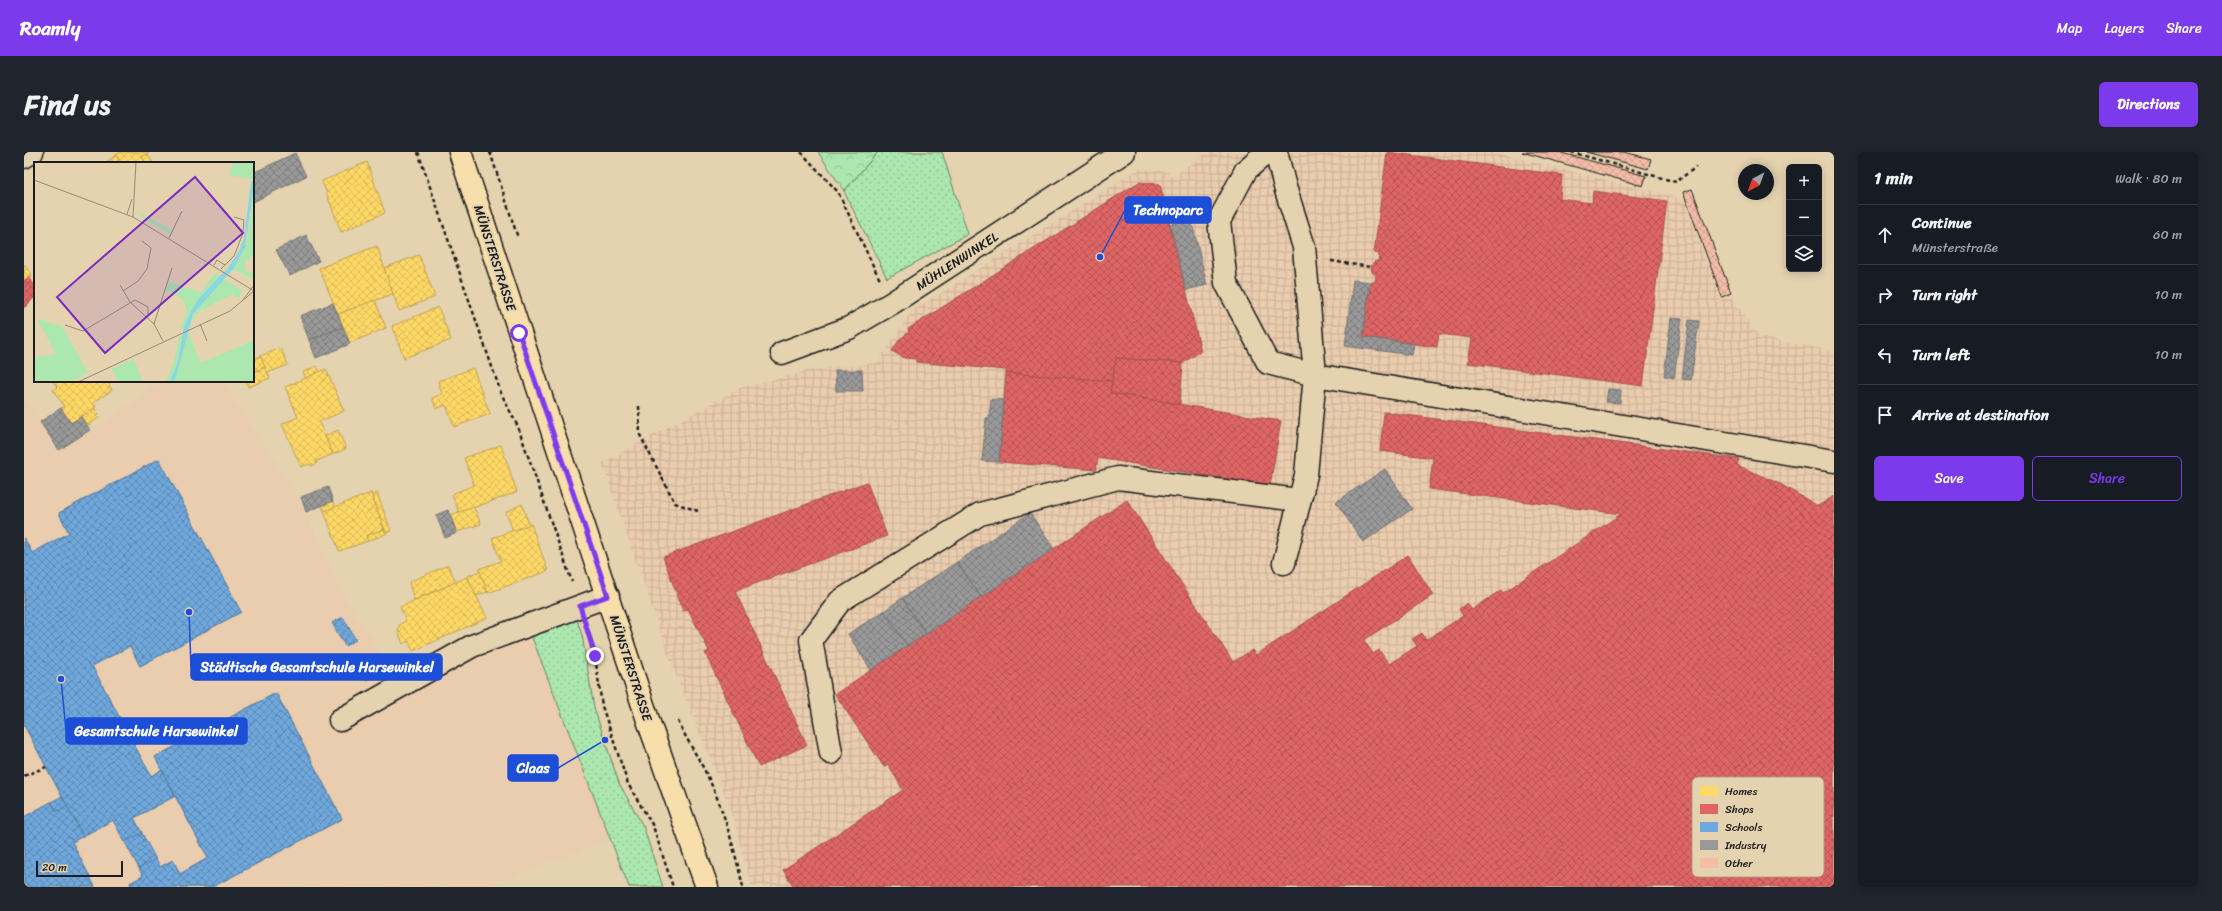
<!DOCTYPE html>
<html lang="en">
<head>
<meta charset="utf-8">
<style>
  body { margin:0; font-family:Sriracha,sans-serif; background:#20242c; color:#f1f3f6 }
  .controls { position:absolute; right:12px; top:12px; display:grid; overflow:hidden; border-radius:6px; box-shadow:0 2px 10px #0003 }
  .controls button { width:36px; height:36px; display:grid; place-items:center; padding:0; border:0; border-bottom:1px solid #363941; background:#171b24; color:#f1f3f6; font:20px sans-serif }
  .compass { position:absolute; left:1714px; top:12px; width:36px; height:36px; border-radius:50%; background:#171b24; box-shadow:0 2px 10px #0003; rotate:221deg }
  .scale { position:absolute; left:12px; bottom:10px; width:87px; box-sizing:border-box; padding-left:4px; border:2px solid #1c1c1c; border-top:0; font-size:11px; line-height:14px; white-space:nowrap; color:#1c1c1c; -webkit-text-stroke:3px #e5d3b0; paint-order:stroke }
  .stop { position:absolute; width:12px; height:12px; margin:-9px; border:3px solid #7c3aed; border-radius:50%; background:#fff }
  .stop.end { background:#7c3aed; border-color:#fff; box-shadow:0 1px 4px #0008 }
  .list { margin:0; padding:0; list-style:none }
  h2 { display:flex; justify-content:space-between; align-items:center; height:52px; margin:0; padding:0 16px; font-size:17px }
  h2 small { font-size:13px; font-weight:400; color:#9ea1a6 }
  .list li { display:grid; grid-template-columns:26px 1fr auto; gap:12px; align-items:center; box-sizing:border-box; height:60px; padding:0 16px; border-top:1px solid #363941 }
  .list b { display:block; font-size:15px; white-space:nowrap }
  .list p { margin:0; font-size:13px; white-space:nowrap; color:#9ea1a6 }
  .list em { font-size:13px; font-style:normal; color:#9ea1a6 }
  .actions { display:flex; gap:8px; padding:12px 16px }
  .actions a { flex:1; padding:9px 0; border:1px solid #7c3aed; border-radius:6px; text-align:center; font-size:14px; color:#7c3aed }
  .actions .main { background:#7c3aed; color:#fff }
  .icon { flex:none; width:22px; height:22px; fill:none; stroke:currentColor; stroke-width:2; stroke-linecap:round; stroke-linejoin:round }
  .map { position:relative; flex:none; width:1810px; height:735px; overflow:hidden; border-radius:6px }
  header { display:flex; align-items:center; gap:24px; box-sizing:border-box; height:56px; padding:0 20px; background:#7c3aed; color:#fff }
  header strong { font-size:19px }
  nav { display:flex; gap:22px; margin-inline-start:auto; font-size:14px }
  .intro { display:flex; align-items:center; justify-content:space-between; box-sizing:border-box; height:96px; padding:0 24px }
  h1 { margin:0; font-size:28px }
  .button { padding:10px 18px; border-radius:6px; background:#7c3aed; color:#fff; font-size:14px; font-weight:700 }
  main { display:flex; gap:24px; padding:0 24px }
  aside { flex:1; background:#171b24; border-radius:6px; box-shadow:0 2px 10px #0003 }
  .map>svg:first-child { display:block }
  .built { fill:#eaccae }
  .industrial { fill:url(#industrial-grid) }
  .grass { fill:url(#grass-dots); stroke:#648265 }
  .forest { fill:url(#forest-crowns); stroke:#648265 }
  .homes { fill:url(#homes-cross-hatch); stroke:#bba050 }
  .shops { fill:url(#shops-cross-hatch); stroke:#a55050 }
  .schools { fill:url(#schools-cross-hatch); stroke:#567ea2; fill-rule:evenodd }
  .industry { fill:url(#industry-cross-hatch); stroke:#747474 }
  .building { fill:url(#building-cross-hatch); stroke:#1c1c1c }
  .lines { fill:none; stroke-linecap:round; stroke-linejoin:round }
  .minor-casing { stroke:#1c1c1c; stroke-width:25 }
  .major-casing { stroke:#1c1c1c; stroke-width:25 }
  .path { stroke:#1c1c1c; stroke-width:2.5; stroke-dasharray:4 3; stroke-linecap:butt }
  .minor { stroke:#e5d3b0; stroke-width:22 }
  .major { stroke:#f8deab; stroke-width:22 }
  .route { stroke:#7c3aed; stroke-width:5 }
  .labels { text-anchor:middle; dominant-baseline:central; stroke-width:4; stroke-linejoin:round; paint-order:stroke }
  .street-label { font-size:13px; fill:#1c1c1c; stroke:#e5d3b0 }
  .inset-road { fill:none; stroke:#958a75; stroke-width:1 }
  .view { fill:#7b2cbf; fill-opacity:0.15; stroke:#7b2cbf; stroke-width:2 }
  .inset-edge { fill:none; stroke:#1c1c1c; stroke-width:2 }
  .key { fill:#e5d3b0; stroke:#a99c84; stroke-width:1 }
  .key-label { font-size:11px; fill:#1c1c1c }
  .leader { fill:none; stroke:#1d4ed8; stroke-width:1.5 }
  .callout-dot { fill:#1d4ed8; stroke:#e5d3b0; stroke-width:1.5 }
  .callout { fill:#1d4ed8; stroke:#1d4ed8; stroke-width:1.5 }
  .callout-label { font-size:14px; text-anchor:middle; font-weight:bold; fill:#fff }
</style>
</head>
<body>
<header>
<strong>Roamly</strong>
<nav><a>Map</a><a>Layers</a><a>Share</a></nav>
</header>
<div class="intro"><h1>Find us</h1><a class="button">Directions</a></div>
<main>
<div class="map">
<svg width="1810" height="735" viewBox="0 0 1810 735">
  <defs>
    <pattern id="industrial-grid" width="8" height="8" patternUnits="userSpaceOnUse"><rect width="8" height="8" fill="#eaccae"/><path d="M0 4h8M4 0v8" fill="none" stroke="#c8af95"/></pattern>
    <pattern id="grass-dots" width="8" height="8" patternUnits="userSpaceOnUse"><rect width="8" height="8" fill="#abe7ae"/><path d="M2 2h.1M6 6h.1" fill="none" stroke="#93c695" stroke-width="1.8" stroke-linecap="round"/></pattern>
    <pattern id="forest-crowns" width="20" height="18" patternUnits="userSpaceOnUse"><rect width="20" height="18" fill="#abe7ae"/><path d="M2 6a3 3 0 1 1 6 0M12 15a3 3 0 1 1 6 0" fill="none" stroke="#93c695"/></pattern>
    <pattern id="homes-cross-hatch" width="8" height="8" patternUnits="userSpaceOnUse"><rect width="8" height="8" fill="#ffd966"/><path d="M0 0l8 8M0 8l8-8" fill="none" stroke="#daba58"/></pattern>
    <pattern id="shops-cross-hatch" width="8" height="8" patternUnits="userSpaceOnUse"><rect width="8" height="8" fill="#e06666"/><path d="M0 0l8 8M0 8l8-8" fill="none" stroke="#b55353"/></pattern>
    <pattern id="schools-cross-hatch" width="8" height="8" patternUnits="userSpaceOnUse"><rect width="8" height="8" fill="#6fa8dc"/><path d="M0 0l8 8M0 8l8-8" fill="none" stroke="#5a88b2"/></pattern>
    <pattern id="industry-cross-hatch" width="8" height="8" patternUnits="userSpaceOnUse"><rect width="8" height="8" fill="#999"/><path d="M0 0l8 8M0 8l8-8" fill="none" stroke="#7c7c7c"/></pattern>
    <pattern id="building-cross-hatch" width="8" height="8" patternUnits="userSpaceOnUse"><rect width="8" height="8" fill="#f4bda8"/><path d="M0 0l8 8M0 8l8-8" fill="none" stroke="#d1a290"/></pattern>
  </defs>
  <rect width="100%" height="100%" fill="#e5d3b0"/>
  <filter id="ink" filterUnits="userSpaceOnUse"><feTurbulence type="fractalNoise" baseFrequency=".025" numOctaves="2"/><feDisplacementMap in="SourceGraphic" scale="8" xChannelSelector="R" yChannelSelector="G"/><feConvolveMatrix kernelMatrix="1 2 1 2 8 2 1 2 1" color-interpolation-filters="sRGB"/></filter>
  <g filter="url(#ink)">
    <!-- built -->
    <polygon class="built" points="140,229 198,229 275,345 316,437 377,535 507,483 587,687 460,735 0,735 0,247 35,300"/>
    <!-- industrial -->
    <polygon class="industrial" points="1184,0 1470,0 1659,47 1697,148 1707,144 1735,185 1810,199 1810,735 728,735 705,653 648,514 578,311 716,236 786,218 853,211 888,159 1115,17 1145,20 1147,25"/>
    <!-- grass -->
    <g class="grass">
      <polygon points="854,0 918,0 944,82 863,126 820,39"/>
      <polygon points="552,465 558,483 570,556 595,631 619,674 639,735 605,735 507,483"/>
    </g>
    <!-- forest -->
    <polygon class="forest" points="794,0 854,0 820,39"/>
    <!-- homes -->
    <g class="homes">
      <polygon points="97,0 126,0 118,5 122,11 91,11 95,8 92,3"/>
      <polygon points="123,2 129,11 122,11 118,5"/>
      <polygon points="92,3 95,8 91,11 81,11"/>
      <polygon points="343,10 361,61 317,80 298,29"/>
      <polygon points="353,94 369,142 314,162 295,116"/>
      <polygon points="395,103 411,145 375,159 360,116"/>
      <polygon points="0,112 8,123 0,129"/>
      <polygon points="351,148 362,176 326,191 314,162"/>
      <polygon points="414,155 427,188 380,206 368,174"/>
      <polygon points="257,196 264,213 243,221 236,204"/>
      <polygon points="236,204 241,215 230,220 229,207"/>
      <polygon points="293,214 296,220 282,226 279,220"/>
      <polygon points="241,215 246,226 224,235 222,229 229,229 229,221"/>
      <polygon points="449,216 466,262 430,275 422,253 412,257 408,246 418,242 414,229"/>
      <polygon points="302,217 320,259 295,270 309,302 293,309 292,312 288,314 285,312 277,315 258,272 274,265 261,235"/>
      <polygon points="29,229 83,229 88,238 69,251 72,255 47,271 37,256 40,254 29,238 33,235"/>
      <polygon points="70,256 76,265 63,274 57,265"/>
      <polygon points="314,278 322,297 309,302 301,284"/>
      <polygon points="477,293 493,340 435,361 428,342 450,333 440,306"/>
      <polygon points="347,341 360,377 342,384 344,389 315,399 300,359"/>
      <polygon points="353,341 367,379 362,381 348,343"/>
      <polygon points="309,349 311,355 300,359 298,354"/>
      <polygon points="498,352 505,373 489,379 482,360"/>
      <polygon points="450,355 457,372 433,380 426,363"/>
      <polygon points="507,372 524,419 464,441 455,417 477,409 468,386"/>
      <polygon points="360,377 362,382 344,389 342,384"/>
      <polygon points="424,413 432,430 390,448 385,430"/>
      <polygon points="456,419 463,440 452,444 443,424"/>
      <polygon points="443,425 463,466 389,499 384,489 379,492 374,479 376,472 382,469 376,455"/>
    </g>
    <!-- shops -->
    <g class="shops">
      <polygon points="1363,0 1538,23 1536,47 1568,51 1569,39 1643,49 1619,234 1444,211 1448,186 1415,182 1413,195 1339,185 1346,130 1351,130 1352,123 1348,120 1347,114 1350,110 1354,109 1355,102 1350,101"/>
      <polygon points="1115,30 1136,32 1177,199 1159,211 1092,206 1088,229 982,221 982,218 892,210 892,207 880,206 868,199 876,187 885,180 884,177"/>
      <polygon points="5,125 11,134 11,145 0,156 0,129"/>
      <polygon points="1092,206 1159,211 1156,252 1086,241"/>
      <polygon points="982,221 1088,229 1086,241 1257,269 1246,334 1074,306 1072,318 975,310"/>
      <polygon points="1360,260 1715,307 1713,313 1756,332 1794,354 1810,344 1810,735 770,735 759,718 879,638 864,612 860,615 811,542 1103,348 1209,510 1228,498 1232,503 1384,403 1409,443 1340,488 1349,502 1355,498 1365,512 1393,494 1388,487 1398,481 1402,488 1439,464 1435,457 1443,451 1448,458 1477,438 1479,441 1597,362 1405,337 1409,306 1356,299"/>
      <polygon points="843,330 863,384 711,439 783,593 735,615 681,501 685,499 664,457 659,459 639,405"/>
    </g>
    <!-- schools -->
    <g class="schools">
      <path d="M135,307L217,460L116,514L106,494L68,514L127,624L138,618L131,605L252,541L318,667L188,735H108L106,731L119,724L89,668L48,690L71,735H0V665L27,650L32,660L43,654L0,573V386L8,401L45,381L35,361ZM58,406L90,466L57,484L24,424ZM151,644L184,706L156,722L149,708L136,715L110,666Z"/>
      <polygon points="135,307 217,460 116,514 106,494 68,514 127,624 138,618 151,644 110,666 118,681 101,690 89,668 59,684 0,573 0,386 8,401 45,381 35,361"/>
      <polygon points="319,465 332,488 321,494 308,471"/>
      <polygon points="347,508 355,521 342,528 335,516"/>
      <polygon points="252,541 318,667 188,735 108,735 106,731 119,724 115,716 132,707 136,715 149,708 156,722 184,706 131,605"/>
      <polygon points="38,644 43,654 32,660 27,650"/>
      <polygon points="27,650 32,660 43,654 59,684 48,690 71,735 0,735 0,665"/>
    </g>
    <!-- industry -->
    <g class="industry">
      <polygon points="271,1 282,24 229,50 229,21"/>
      <polygon points="1167,67 1183,133 1162,138 1146,72"/>
      <polygon points="282,83 295,109 266,124 252,98"/>
      <polygon points="1329,128 1346,130 1339,185 1390,192 1388,203 1321,194"/>
      <polygon points="309,151 319,175 285,188 276,164"/>
      <polygon points="1647,166 1658,167 1650,226 1640,224"/>
      <polygon points="1665,168 1675,169 1667,228 1658,227"/>
      <polygon points="319,175 326,192 292,206 285,188"/>
      <polygon points="811,218 838,218 839,239 812,239"/>
      <polygon points="1584,237 1597,238 1596,251 1582,250"/>
      <polygon points="967,247 980,248 975,310 958,309 962,266 965,266"/>
      <polygon points="37,256 47,271 57,265 66,278 35,298 16,270"/>
      <polygon points="1361,317 1388,357 1339,390 1312,350"/>
      <polygon points="304,335 309,349 282,360 277,345"/>
      <polygon points="424,358 433,381 421,386 412,363"/>
      <polygon points="1006,361 1030,397 957,445 933,410"/>
      <polygon points="933,410 957,445 902,482 878,446"/>
      <polygon points="878,446 902,482 883,494 860,459"/>
      <polygon points="860,459 883,494 847,518 824,482"/>
    </g>
    <!-- building -->
    <g class="building">
      <polygon points="1498,0 1534,0 1622,24 1619,34"/>
      <polygon points="1562,0 1600,0 1627,7 1624,17"/>
      <polygon points="1668,37 1707,141 1698,145 1659,40"/>
    </g>
    <g class="lines">
      <!-- minor casing -->
      <g class="minor-casing">
        <g id="minor">
          <polyline points="1243,0 1222,18 1195,69 1202,131 1244,211 1291,223 1810,309"/>
          <polyline points="1252,0 1261,35 1280,95 1291,223 1282,323 1260,411"/>
          <polyline points="0,5 8,0"/>
          <polyline points="758,201 825,176 868,151 1100,0"/>
          <polyline points="316,568 448,494 584,444"/>
          <polyline points="807,601 787,488 816,449 956,362 1094,326 1275,348"/>
        </g>
      </g>
      <!-- major casing -->
      <g class="major-casing">
        <polyline id="major" points="436,0 625,571 683,735"/>
      </g>
      <!-- path -->
      <g class="path">
        <polyline points="394,0 477,241 494,275 548,430"/>
        <polyline points="466,0 494,86"/>
        <polyline points="777,0 814,40 856,128"/>
        <polyline points="1547,0 1652,30 1672,15"/>
        <polyline points="1307,109 1346,115"/>
        <polyline points="615,254 616,283 651,351 674,359"/>
        <polyline points="564,479 571,504 578,554 604,632 629,674 649,735"/>
        <path d="M654,569C662,587 673,603 682,621C700,657 710,696 719,735"/>
        <polyline points="0,624 22,615"/>
      </g>
      <!-- minor -->
      <use href="#minor" class="minor"/>
      <!-- major -->
      <use href="#major" class="major"/>
    </g>
  </g>
  <g class="lines" filter="url(#ink)">
    <!-- route -->
    <polyline class="route" points="495,181 584,444 556,454 571,504"/>
  </g>
  <g class="labels">
    <!-- street labels -->
    <g class="street-label">
      <text transform="translate(471 106) rotate(72)">MÜNSTERSTRASSE</text>
      <text transform="translate(933 109) rotate(-33)">MÜHLENWINKEL</text>
      <text transform="translate(607 516) rotate(72)">MÜNSTERSTRASSE</text>
    </g>
  </g>
  <!-- overview -->
  <g transform="translate(10 10)">
    <rect width="220" height="220" fill="#e5d3b0"/>
    <path d="M196,0H220V18L195,13L199,2ZM220,26V91L211,102V109L220,111V117L198,107L205,98L214,76ZM104,50L139,68L136,72L109,56ZM191,118L208,128L205,137L199,132L162,151ZM135,119L144,123L148,137L132,128ZM3,157L28,164L54,211L36,220H0V195L22,192ZM220,178V220H160L166,211L167,201ZM100,197L109,220H84L78,207Z" fill="#abe7ae"/>
    <path d="M181,111L186,114L166,135L150,165L146,167L153,149L144,123L167,130ZM189,116L191,118L154,163L165,143ZM154,171L167,201L166,211L160,220H140ZM148,174L140,214L136,220H132L141,196L145,175Z" fill="#abe7ae"/>
    <path d="M217,19L220,20V26L211,85L200,106L159,152L142,215L140,220H136L143,202L150,165L156,151L166,135L194,106L205,89L210,76Z" fill="#87d8e1"/>
    <path class="inset-road" d="M0,18L99,55L220,129M93,52L98,37M99,55L102,0M135,76L148,49M180,103L183,98L191,103M187,107L200,94L209,71L210,58L200,55M86,123L96,140L120,162M89,129L104,119L113,107L117,86L108,79M209,138L220,123M166,162L173,179M31,163L49,169L101,138L114,145V155M129,179L120,162L138,106M44,220L196,149L220,129"/>
    <path class="view" d="M161,15L209,71L71,191L23,135Z"/>
    <rect width="220" height="220" class="inset-edge"/>
  </g>
  <!-- legend -->
  <rect x="1668" y="625" width="132" height="100" rx="6" class="key"/>
  <rect x="1676" y="634" width="18" height="10" fill="#ffd966"/>
  <rect x="1676" y="652" width="18" height="10" fill="#e06666"/>
  <rect x="1676" y="670" width="18" height="10" fill="#6fa8dc"/>
  <rect x="1676" y="688" width="18" height="10" fill="#999"/>
  <rect x="1676" y="706" width="18" height="10" fill="#f4bda8"/>
  <g class="key-label">
    <text x="1701" y="643">Homes</text>
    <text x="1701" y="661">Shops</text>
    <text x="1701" y="679">Schools</text>
    <text x="1701" y="697">Industry</text>
    <text x="1701" y="715">Other</text>
  </g>
  <!-- callouts -->
  <path class="leader" d="M1076 105L1101 58M165 460L167 515M37 527L42 579M581 588L534 616"/>
  <g class="callout-dot">
    <circle cx="1076" cy="105" r="4"/>
    <circle cx="165" cy="460" r="4"/>
    <circle cx="37" cy="527" r="4"/>
    <circle cx="581" cy="588" r="4"/>
  </g>
  <g class="callout">
    <rect x="1101" y="45" width="86" height="26" rx="4"/>
    <rect x="167" y="502" width="251" height="26" rx="4"/>
    <rect x="42" y="566" width="181" height="26" rx="4"/>
    <rect x="484" y="603" width="50" height="26" rx="4"/>
  </g>
  <g class="callout-label">
    <text x="1144" y="63">Technoparc</text>
    <text x="293" y="520">Städtische Gesamtschule Harsewinkel</text>
    <text x="132" y="584">Gesamtschule Harsewinkel</text>
    <text x="509" y="621">Claas</text>
  </g>
</svg>
<div class="controls">
<button>+</button>
<button>−</button>
<button><svg class="icon" aria-label="layers" viewBox="0 0 24 24"><path d="M12 4l9 5-9 5-9-5zM3 14l9 5 9-5"/></svg></button>
</div>
<svg class="compass" viewBox="-18 -18 36 36"><path d="M0-13l5 13h-10z" fill="#e53935"/><path d="M0 13l5-13h-10z" fill="#9ea1a6"/></svg>
<div class="scale">20 m</div>
<div class="stop" style="left:495px;top:181px"></div>
<div class="stop end" style="left:571px;top:504px"></div>
</div>
<aside>
<h2>1 min<small>Walk · 80 m</small></h2>
<ul class="list">
<li><svg class="icon" aria-label="ahead" viewBox="0 0 24 24"><path d="M12 20V5M6 11l6-6 6 6"/></svg><div><b>Continue</b><p>Münsterstraße</p></div><em>60 m</em></li>
<li><svg class="icon" aria-label="right" viewBox="0 0 24 24"><path d="M7 20v-9h11M14 6l5 5-5 5"/></svg><div><b>Turn right</b></div><em>10 m</em></li>
<li><svg class="icon" aria-label="left" viewBox="0 0 24 24"><path d="M17 20v-9H6M10 6l-5 5 5 5"/></svg><div><b>Turn left</b></div><em>10 m</em></li>
<li><svg class="icon" aria-label="arrive" viewBox="0 0 24 24"><path d="M6 21V4h12l-3 4 3 4H6"/></svg><div><b>Arrive at destination</b></div></li>
</ul>
<div class="actions"><a class="main">Save</a><a>Share</a></div>
</aside>
</main>
</body>
</html>
